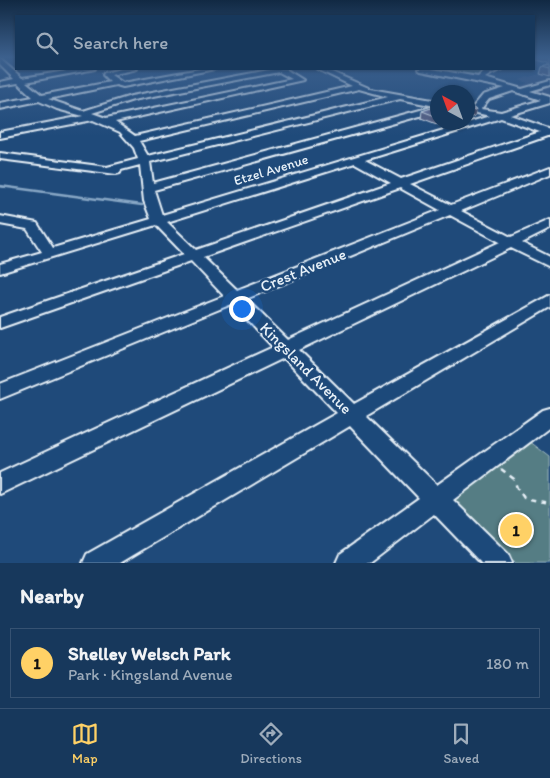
<!DOCTYPE html>
<html lang="en">
<head>
<meta charset="utf-8">
<style>
  body { margin:0; font-family:Itim,sans-serif; background:#203f62; color:#f1f3f6 }
  .compass { position:absolute; left:430px; top:85px; width:45px; height:45px; border-radius:50%; background:#17385c; box-shadow:0 1px 4px #0004; rotate:319deg }
  .you { position:absolute; left:241px; top:308px; width:18px; height:18px; margin:-12px; border:4px solid #fff; border-radius:50%; background:#1a73e8; box-shadow:0 0 0 8px #1a73e833 }
  .badge { display:grid; place-items:center; width:32px; height:32px; border-radius:50%; background:#ffd166; color:#111; font-size:16px; font-weight:700 }
  .pin { position:absolute; translate:-50% -50%; border:2px solid #fff; box-shadow:0 1px 5px #0006 }
  .list { margin:0; padding:0; list-style:none }
  h2 { display:flex; justify-content:space-between; align-items:center; height:65px; margin:0; padding:0 20px; font-size:21px }
  h2 small { font-size:16px; font-weight:400; color:#9eacbb }
  .list li { display:grid; grid-template-columns:32px 1fr auto; gap:15px; align-items:center; box-sizing:border-box; height:70px; margin:0 10px 10px; padding:0 10px; border:1px solid #365272; border-radius:0px }
  .list b { display:block; font-size:19px; white-space:nowrap }
  .list p { margin:0; font-size:16px; white-space:nowrap; color:#9eacbb }
  .list em { font-size:16px; font-style:normal; color:#9eacbb }
  .icon { flex:none; width:28px; height:28px; fill:none; stroke:currentColor; stroke-width:2; stroke-linecap:round; stroke-linejoin:round }
  .map { position:relative; flex:none; width:550px; height:563px; overflow:hidden }
  .search { position:absolute; background:#17385c; box-shadow:0 1px 4px #0004; left:15px; right:15px; top:15px; height:55px; display:flex; align-items:center; gap:12px; box-sizing:border-box; padding:0 18px; border-radius:0px; color:#9eacbb; font-size:19px }
  .sheet { height:145px; background:#17385c }
  nav { display:flex; justify-content:space-around; align-items:center; box-sizing:border-box; height:70px; border-top:1px solid #365272; background:#17385c; font-size:14px; color:#9eacbb }
  nav a { display:grid; justify-items:center; gap:2px }
  nav .on { color:#ffd166 }
  .map>svg:first-child { display:block }
  .built { fill:#355583 }
  .green { fill:#557d84; stroke:#9eb7be }
  .lines { fill:none; stroke-linecap:round; stroke-linejoin:round }
  .stream-far1 { stroke:#88a7c5; stroke-width:2 }
  .stream { stroke:#88a7c5; stroke-width:2.5 }
  .minor-casing { stroke:#e8f1f8; stroke-width:4 }
  .path { stroke:#e8f1f8; stroke-width:2.5; stroke-dasharray:5.5 5.5; stroke-linecap:butt }
  .minor { fill:#1f4a7a; fill-rule:evenodd }
  .wall { fill:#596083; stroke:#e8f1f8 }
  .shaded-wall { fill:#494e6a; stroke:#e8f1f8 }
  .building { fill:#687098; stroke:#e8f1f8 }
  .labels { text-anchor:middle; dominant-baseline:central; stroke-width:5; stroke-linejoin:round; paint-order:stroke }
  .far-street-label { font-size:14px; fill:#e8f1f8; stroke:#1f4a7a }
  .street-label { font-size:16px; fill:#e8f1f8; stroke:#1f4a7a }
</style>
</head>
<body>
<div class="map">
<svg width="550" height="563" viewBox="0 0 550 563">
  <rect width="100%" height="100%" fill="#1f4a7a"/>
  <filter id="ink" filterUnits="userSpaceOnUse"><feTurbulence type="fractalNoise" baseFrequency=".02" numOctaves="2"/><feDisplacementMap in="SourceGraphic" scale="10" xChannelSelector="R" yChannelSelector="G"/><feConvolveMatrix kernelMatrix="1 2 1 2 8 2 1 2 1" color-interpolation-filters="sRGB"/></filter>
  <g filter="url(#ink)">
    <!-- built -->
    <polygon class="built" points="550,71 550,97 514,87 528,83 519,80"/>
    <!-- green -->
    <g class="green">
      <polygon points="441,69 494,69 477,77 432,71"/>
      <polygon points="525,438 550,457 550,563 516,563 449,496"/>
    </g>
    <g class="lines">
      <!-- stream-far1 -->
      <polyline class="stream-far1" points="0,186 4,187"/>
      <!-- stream -->
      <polyline class="stream" points="0,186 142,205"/>
      <!-- minor casing -->
      <g class="minor-casing">
        <path id="minor" d="M0,59L22,78L79,69H95L26,82L42,95L110,82L103,75L104,73L121,69H137L111,75L123,83L200,69H215L123,87L116,85L48,99L83,111L131,96L274,69H287V70L303,80L115,122L135,136L352,86L317,69H325L371,89L438,101V111L154,190L162,215L490,116L468,111V107H473L483,95L505,88L421,71L418,69H432L478,77L485,70L502,69L491,74L485,78L522,89L550,81V85L530,91L550,97V103L510,115L550,129V135L410,184L451,205L550,167V174L461,211L511,237L550,220V229L522,243L550,257V267L511,248L299,350L354,404L550,295V307L366,416L437,485L543,410L550,408V427L453,500L508,554L512,563H481L434,514L370,563H336L340,554L419,498L350,426L120,563H83L87,554L337,413L284,358L0,494V473L273,347L232,304L0,399V384L224,296L191,261L0,328V317L184,254L156,225L0,273V264L42,252L27,229L0,224V216L37,223L53,248L151,219L144,201L140,165L121,170L120,173L116,174L0,159V153L107,167L138,159L134,148L120,132L93,120L0,138V132L83,116L57,109L39,101L0,109V103L33,97L18,83L0,86V82L14,79L0,65ZM279,72L292,79L106,118L92,113L133,100ZM359,89L388,97L148,156L139,141ZM513,91L541,100L501,112L481,109L489,99ZM400,99L435,106L153,183L150,162ZM501,118L540,132L401,179L365,160ZM355,163L391,183L196,250L167,222ZM400,188L440,210L237,290L203,257ZM450,215L500,242L288,340L246,299Z"/>
      </g>
      <!-- path -->
      <polyline class="path" points="501,469 514,479 517,488 524,498 550,503"/>
      <!-- minor -->
      <use href="#minor" class="minor"/>
    </g>
    <!-- wall -->
    <g class="wall">
      <polygon points="534,57 550,57 550,77 540,74 542,67 548,65 548,63 534,59"/>
      <polygon points="438,106 438,122 454,122 442,126 421,118 422,111"/>
    </g>
    <!-- shaded-wall -->
    <g class="shaded-wall">
      <polygon points="477,109 475,116 468,118 468,112"/>
      <polygon points="442,122 454,122 442,126"/>
    </g>
    <!-- building -->
    <g class="building">
      <polygon points="550,65 550,69 542,67"/>
      <polygon points="438,106 438,117 422,111"/>
      <polygon points="468,107 477,109 468,112"/>
    </g>
  </g>
  <!-- sky -->
  <linearGradient id="sky" x2="0" y2="1"><stop stop-color="#112943"/><stop offset="0.42" stop-color="#3c608d"/><stop offset="1" stop-color="#3c608d" stop-opacity="0"/></linearGradient>
  <rect width="550" height="136" fill="url(#sky)"/>
  <g class="labels">
    <!-- far-street labels -->
    <g class="far-street-label">
      <text transform="translate(271 170) rotate(-17)">Etzel Avenue</text>
    </g>
    <!-- street labels -->
    <g class="street-label">
      <text transform="translate(303 270) rotate(-22)">Crest Avenue</text>
      <text transform="translate(306 368) rotate(45)">Kingsland Avenue</text>
    </g>
  </g>
</svg>
<svg class="compass" viewBox="-18 -18 36 36"><path d="M0-13l5 13h-10z" fill="#e53935"/><path d="M0 13l5-13h-10z" fill="#9eacbb"/></svg>
<div class="you"></div>
<div class="pin badge" style="left:516px;top:530px">1</div>
<div class="search"><svg class="icon" aria-label="search" viewBox="0 0 24 24"><circle cx="10" cy="10" r="6"/><path d="M15 15l6 6"/></svg>Search here</div>
</div>
<section class="sheet">
<h2>Nearby<small></small></h2>
<ul class="list">
<li><span class="badge">1</span><div><b>Shelley Welsch Park</b><p>Park · Kingsland Avenue</p></div><em>180 m</em></li>
</ul>
</section>
<nav>
<a class="on"><svg class="icon" aria-label="map" viewBox="0 0 24 24"><path d="M3 6l6-2 6 2 6-2v14l-6 2-6-2-6 2zM9 4v14M15 6v14"/></svg>Map</a>
<a><svg class="icon" aria-label="directions" viewBox="0 0 24 24"><path d="M12 3l9 9-9 9-9-9zM9 14v-3h6M13 9l2 2-2 2"/></svg>Directions</a>
<a><svg class="icon" aria-label="saved" viewBox="0 0 24 24"><path d="M7 4h10v16l-5-4-5 4z"/></svg>Saved</a>
</nav>
</body>
</html>
